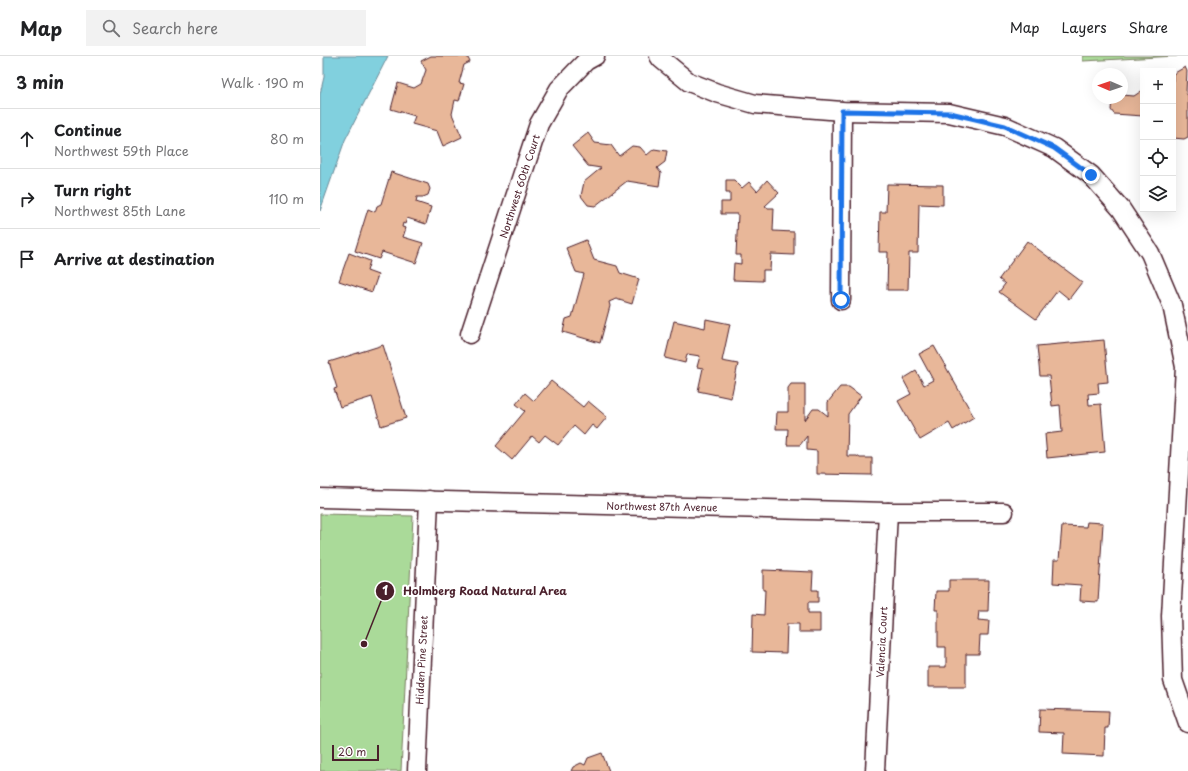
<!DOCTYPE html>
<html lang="en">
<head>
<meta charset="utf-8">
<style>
  body { margin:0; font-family:"Playpen Sans",sans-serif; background:#f2f2f2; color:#202124 }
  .controls { position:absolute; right:12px; top:12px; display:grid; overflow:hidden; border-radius:0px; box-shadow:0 4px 16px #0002 }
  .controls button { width:36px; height:36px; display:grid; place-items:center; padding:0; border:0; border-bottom:1px solid #e0e0e0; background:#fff; color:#202124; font:20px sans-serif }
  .compass { position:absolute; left:772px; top:12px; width:36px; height:36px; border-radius:50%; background:#fff; box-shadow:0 4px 16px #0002; rotate:272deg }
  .scale { position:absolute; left:12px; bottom:10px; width:47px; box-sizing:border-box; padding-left:4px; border:2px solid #4a1f2b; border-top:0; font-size:11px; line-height:14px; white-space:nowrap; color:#4a1f2b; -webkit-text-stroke:3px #fff; paint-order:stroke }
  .stop { position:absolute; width:12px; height:12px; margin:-9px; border:3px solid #1a73e8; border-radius:50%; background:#fff }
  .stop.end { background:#1a73e8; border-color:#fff; box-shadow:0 1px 4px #0008 }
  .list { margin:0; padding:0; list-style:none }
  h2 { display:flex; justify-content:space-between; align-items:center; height:52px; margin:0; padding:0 16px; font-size:17px }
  h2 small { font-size:13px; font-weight:400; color:#757577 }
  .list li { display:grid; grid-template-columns:26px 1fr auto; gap:12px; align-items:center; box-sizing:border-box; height:60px; padding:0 16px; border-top:1px solid #e0e0e0 }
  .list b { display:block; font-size:15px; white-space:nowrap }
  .list p { margin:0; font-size:13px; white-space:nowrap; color:#757577 }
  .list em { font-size:13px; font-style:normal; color:#757577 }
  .icon { flex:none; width:22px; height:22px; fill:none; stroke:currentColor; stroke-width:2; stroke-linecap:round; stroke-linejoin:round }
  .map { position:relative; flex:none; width:868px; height:715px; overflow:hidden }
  header { display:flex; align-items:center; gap:24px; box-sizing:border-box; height:56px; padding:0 20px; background:#fff; border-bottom:1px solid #e0e0e0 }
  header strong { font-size:19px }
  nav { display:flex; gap:22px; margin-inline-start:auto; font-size:14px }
  .search { width:280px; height:36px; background:#f2f2f2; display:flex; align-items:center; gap:10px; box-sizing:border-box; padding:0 14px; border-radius:0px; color:#757577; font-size:15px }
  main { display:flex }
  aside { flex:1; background:#fff }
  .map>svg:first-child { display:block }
  .green { fill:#aada99; stroke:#7a7c62 }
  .water { fill:#81d0de; stroke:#6b8996 }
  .building { fill:#e8b799; stroke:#4a1f2b }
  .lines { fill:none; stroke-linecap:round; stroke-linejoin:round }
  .minor-casing { stroke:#4a1f2b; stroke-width:21 }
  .minor { stroke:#fff; stroke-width:18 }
  .route { stroke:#1a73e8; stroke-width:5 }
  .labels { text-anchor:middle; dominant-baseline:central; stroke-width:4; stroke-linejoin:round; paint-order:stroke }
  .street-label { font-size:10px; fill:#4a1f2b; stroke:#fff }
  .leader { fill:none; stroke:#4a1f2b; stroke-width:1.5 }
  .callout-dot { fill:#4a1f2b; stroke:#fff; stroke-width:1.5 }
  .mark-label { font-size:12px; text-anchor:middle; font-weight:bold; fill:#fff }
  .callout-label { font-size:11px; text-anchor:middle; font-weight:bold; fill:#4a1f2b; stroke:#fff; stroke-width:4; stroke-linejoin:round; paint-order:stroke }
</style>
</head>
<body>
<header>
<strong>Map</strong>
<div class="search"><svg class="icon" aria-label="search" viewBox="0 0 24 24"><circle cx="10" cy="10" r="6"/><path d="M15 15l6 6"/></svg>Search here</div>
<nav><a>Map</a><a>Layers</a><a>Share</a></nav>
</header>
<main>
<aside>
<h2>3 min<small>Walk · 190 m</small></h2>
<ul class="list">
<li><svg class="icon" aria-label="ahead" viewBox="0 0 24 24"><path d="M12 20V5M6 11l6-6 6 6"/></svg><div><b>Continue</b><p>Northwest 59th Place</p></div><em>80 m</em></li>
<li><svg class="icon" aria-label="right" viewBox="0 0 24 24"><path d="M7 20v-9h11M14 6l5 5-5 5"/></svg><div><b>Turn right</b><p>Northwest 85th Lane</p></div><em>110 m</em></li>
<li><svg class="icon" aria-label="arrive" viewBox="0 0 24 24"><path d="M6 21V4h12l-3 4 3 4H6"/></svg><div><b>Arrive at destination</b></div></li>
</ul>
</aside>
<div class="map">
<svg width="868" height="715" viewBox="0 0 868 715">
  <rect width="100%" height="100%" fill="#fff"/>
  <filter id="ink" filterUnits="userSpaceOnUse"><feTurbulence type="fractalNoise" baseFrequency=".025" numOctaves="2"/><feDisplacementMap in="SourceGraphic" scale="8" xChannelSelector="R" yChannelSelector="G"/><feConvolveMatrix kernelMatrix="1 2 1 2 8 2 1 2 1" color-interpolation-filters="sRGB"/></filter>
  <g filter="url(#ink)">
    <!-- green -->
    <g class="green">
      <polygon points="763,0 857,0 763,5"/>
      <polygon points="0,458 93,460 81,715 0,715"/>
    </g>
    <!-- water -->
    <polygon class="water" points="4,0 68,0 25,84 0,155 0,38 4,21"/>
    <!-- building -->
    <g class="building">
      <polygon points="111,0 147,0 150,6 144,9 139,27 144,28 139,45 135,44 132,58 142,81 123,90 117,75 92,68 95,60 71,53 78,27 94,32 101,28 106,14 101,5"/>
      <polygon points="865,11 867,15 866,37 868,40 868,81 864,83 853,82 853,18"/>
      <polygon points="823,34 823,60 794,58 791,54 792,42 802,42 802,39 814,40"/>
      <polygon points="268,77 275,87 291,89 299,100 312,90 320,91 327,99 334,93 347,95 345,106 337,112 341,117 339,130 307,125 275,150 268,149 261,140 264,126 281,112 268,110 252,90"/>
      <polygon points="71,116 108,128 110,133 108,139 103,141 97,141 96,146 111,151 106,168 87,162 85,168 83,167 82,171 86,172 83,181 103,187 96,207 62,196 59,203 35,195 48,153 55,156 57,150 61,148"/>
      <polygon points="406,124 414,124 422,132 429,126 437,135 447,124 459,137 445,150 448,152 454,152 453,175 474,176 474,199 451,198 450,214 443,214 443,225 413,224 414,207 421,208 421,199 416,199 418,158 401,158 401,146 410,146 410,137 406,137"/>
      <polygon points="567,128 623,129 623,149 599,148 598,197 589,197 588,234 567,234 568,196 559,196 560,156 566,156"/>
      <polygon points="266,184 274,204 297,210 300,217 319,223 312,248 296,243 289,246 290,250 280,287 243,276 246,263 252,261 264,218 256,216 246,192"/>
      <polygon points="707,185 762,226 749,243 738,234 716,263 679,236 685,228 679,223"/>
      <polygon points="29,197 50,205 47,215 58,219 52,236 19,225"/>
      <polygon points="386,263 410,268 402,305 418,308 411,342 378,335 383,312 377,311 380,300 367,298 365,307 345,302 354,265 385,272"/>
      <polygon points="784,284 788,326 778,327 779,337 768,338 769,349 781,348 785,396 727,402 725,378 742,376 740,349 732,350 729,320 720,320 717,290"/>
      <polygon points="63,289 86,362 61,370 52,341 20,351 14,333 17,332 9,306"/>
      <polygon points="614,290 654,361 633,374 629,367 600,384 578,345 591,338 583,323 596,315 604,329 613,324 599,298"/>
      <polygon points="231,325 263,351 268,345 287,361 277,373 272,369 264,379 254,370 238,389 225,379 219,386 212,380 192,404 176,390 205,355 196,348 205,337 214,345"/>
      <polygon points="471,328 485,328 485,364 493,353 499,353 508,360 508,346 520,331 529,331 541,340 528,358 527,400 537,400 540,402 552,402 552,419 497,418 497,395 487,394 487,380 480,389 467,389 468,373 456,373 457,356 468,356 468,332"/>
      <polygon points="767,466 783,467 778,546 760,545 761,529 733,527 734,504 739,504 742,470 766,471"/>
      <polygon points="443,514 493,516 492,534 498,534 498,546 488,546 488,557 500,557 500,576 479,576 479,568 467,568 466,597 432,596 433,558 444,559 445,534 443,534"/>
      <polygon points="629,524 669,524 668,555 659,555 658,564 669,565 668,579 660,579 659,598 646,598 646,631 608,631 608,611 626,611 626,591 618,591 618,554 615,554 616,535 629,535"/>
      <polygon points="720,653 789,655 788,672 785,672 784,700 743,698 744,677 719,676"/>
      <polygon points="282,697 289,715 251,715 253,711 261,707 265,709 268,702"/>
    </g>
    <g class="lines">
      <!-- minor casing -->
      <g class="minor-casing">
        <g id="minor">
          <polyline points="339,0 341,3 369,26 397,37 435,48 522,55 629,57 685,70 734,92 771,119 801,153 830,197 852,249 865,311 851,560 853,624 868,667"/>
          <polyline points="521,244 522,55"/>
          <polyline points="150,278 219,68 239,33 266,5 275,0"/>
          <polyline points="0,442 568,456 684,456"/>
          <polyline points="97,715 109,444"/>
          <polyline points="555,715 568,456"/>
        </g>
      </g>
      <!-- minor -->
      <use href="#minor" class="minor"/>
    </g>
  </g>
  <g class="lines" filter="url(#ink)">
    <!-- route -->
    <polyline class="route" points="521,244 522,55 630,57 685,70 734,92 771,119"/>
  </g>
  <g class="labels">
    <!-- street labels -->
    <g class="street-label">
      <text transform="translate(199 130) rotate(-72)">Northwest 60th Court</text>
      <text transform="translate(342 450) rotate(1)">Northwest 87th Avenue</text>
      <text transform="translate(561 586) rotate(-87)">Valencia Court</text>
      <text transform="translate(101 604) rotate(-87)">Hidden Pine Street</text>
    </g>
  </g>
  <!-- callouts -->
  <path class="leader" d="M44 588L65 535"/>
  <g class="callout-dot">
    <circle cx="44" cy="588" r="4"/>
    <circle cx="65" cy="535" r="10"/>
  </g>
  <g class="mark-label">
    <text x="65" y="539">1</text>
  </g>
  <g class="callout-label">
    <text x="165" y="539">Holmberg Road Natural Area</text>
  </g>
</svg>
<div class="controls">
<button>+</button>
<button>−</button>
<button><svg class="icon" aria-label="locate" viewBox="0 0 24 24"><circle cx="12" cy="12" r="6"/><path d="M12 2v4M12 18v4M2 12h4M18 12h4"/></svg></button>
<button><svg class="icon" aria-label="layers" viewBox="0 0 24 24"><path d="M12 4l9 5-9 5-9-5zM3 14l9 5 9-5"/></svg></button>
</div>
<svg class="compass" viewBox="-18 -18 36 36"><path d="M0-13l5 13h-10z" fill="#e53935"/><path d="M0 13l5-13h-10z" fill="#757577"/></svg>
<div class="scale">20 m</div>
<div class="stop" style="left:521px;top:244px"></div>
<div class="stop end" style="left:771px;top:119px"></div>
</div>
</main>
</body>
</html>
